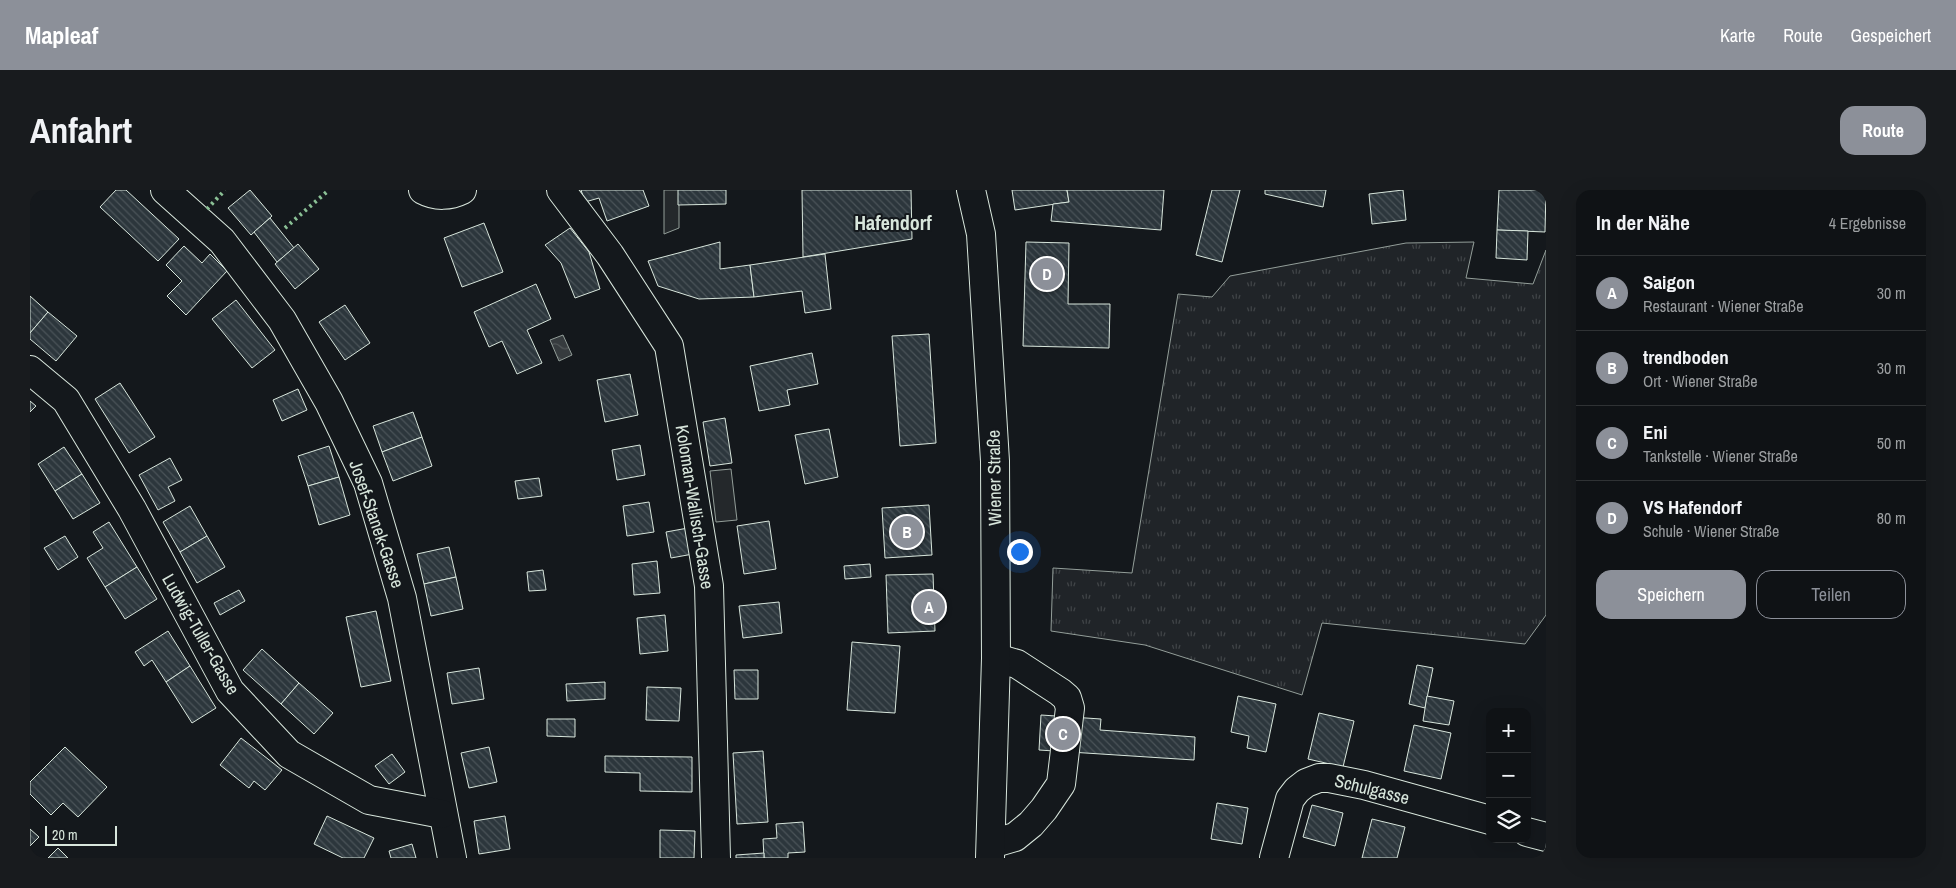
<!DOCTYPE html>
<html lang="de">
<head>
<meta charset="utf-8">
<style>
  body { margin:0; font-family:"Archivo Narrow",sans-serif; background:#181b1e; color:#f1f3f6 }
  .controls { position:absolute; right:15px; bottom:15px; display:grid; overflow:hidden; border-radius:10px; box-shadow:0 5px 20px #0002 }
  .controls button { width:45px; height:45px; display:grid; place-items:center; padding:0; border:0; border-bottom:1px solid #2f3234; background:#0f1215; color:#f1f3f6; font:25px sans-serif }
  .scale { position:absolute; left:15px; bottom:12px; width:72px; box-sizing:border-box; padding-left:5px; border:2px solid #d8e6dc; border-top:0; font-size:14px; line-height:18px; white-space:nowrap; color:#d8e6dc; -webkit-text-stroke:4px #14181c; paint-order:stroke }
  .you { position:absolute; left:989px; top:361px; width:18px; height:18px; margin:-12px; border:4px solid #fff; border-radius:50%; background:#1a73e8; box-shadow:0 0 0 8px #1a73e833 }
  .badge { display:grid; place-items:center; width:32px; height:32px; border-radius:50%; background:#8c9099; color:#fff; font-size:16px; font-weight:700 }
  .pin { position:absolute; translate:-50% -50%; border:2px solid #fff; box-shadow:0 1px 5px #0006 }
  .list { margin:0; padding:0; list-style:none }
  h2 { display:flex; justify-content:space-between; align-items:center; height:65px; margin:0; padding:0 20px; font-size:21px }
  h2 small { font-size:16px; font-weight:400; color:#9b9ea0 }
  .list li { display:grid; grid-template-columns:32px 1fr auto; gap:15px; align-items:center; box-sizing:border-box; height:75px; padding:0 20px; border-top:1px solid #2f3234 }
  .list b { display:block; font-size:19px; white-space:nowrap }
  .list p { margin:0; font-size:16px; white-space:nowrap; color:#9b9ea0 }
  .list em { font-size:16px; font-style:normal; color:#9b9ea0 }
  .actions { display:flex; gap:10px; padding:15px 20px }
  .actions a { flex:1; padding:11px 0; border:1px solid #8c9099; border-radius:15px; text-align:center; font-size:18px; color:#8c9099 }
  .actions .main { background:#8c9099; color:#fff }
  .icon { flex:none; width:28px; height:28px; fill:none; stroke:currentColor; stroke-width:2; stroke-linecap:round; stroke-linejoin:round }
  .map { position:relative; flex:none; width:1516px; height:668px; overflow:hidden; border-radius:15px }
  header { display:flex; align-items:center; gap:30px; box-sizing:border-box; height:70px; padding:0 25px; background:#8c9099; color:#fff }
  header strong { font-size:24px }
  nav { display:flex; gap:28px; margin-inline-start:auto; font-size:18px }
  .intro { display:flex; align-items:center; justify-content:space-between; box-sizing:border-box; height:120px; padding:0 30px }
  h1 { margin:0; font-size:35px }
  .button { padding:12px 22px; border-radius:15px; background:#8c9099; color:#fff; font-size:18px; font-weight:700 }
  main { display:flex; gap:30px; padding:0 30px }
  aside { flex:1; background:#0f1215; border-radius:15px; box-shadow:0 5px 20px #0002 }
  .map>svg:first-child { display:block }
  .grass { fill:url(#grass-tufts); stroke:#939e99 }
  .parking { fill:#24282b; stroke:#939e99 }
  .water { fill:url(#water-waves); stroke:#939e99 }
  .building { fill:url(#building-back-hatch); stroke:#d8e6dc }
  .lines { fill:none; stroke-linecap:round; stroke-linejoin:round }
  .minor-casing { stroke:#d8e6dc; stroke-width:30 }
  .major-casing { stroke:#d8e6dc; stroke-width:30 }
  .minor { stroke:#14181c; stroke-width:28 }
  .major { stroke:#14181c; stroke-width:28 }
  .hedge { stroke:#8ac095; stroke-width:4; stroke-dasharray:2.5 4; stroke-linecap:butt }
  .labels { text-anchor:middle; dominant-baseline:central; stroke-width:4; stroke-linejoin:round; paint-order:stroke }
  .street-label { font-size:18px; fill:#d8e6dc; stroke:#14181c }
  .quarter-label { font-size:20px; font-weight:bold; fill:#d8e6dc; stroke:#14181c }
</style>
</head>
<body>
<header>
<strong>Mapleaf</strong>
<nav><a>Karte</a><a>Route</a><a>Gespeichert</a></nav>
</header>
<div class="intro"><h1>Anfahrt</h1><a class="button">Route</a></div>
<main>
<div class="map">
<svg width="1516" height="668" viewBox="0 0 1516 668">
  <defs>
    <pattern id="grass-tufts" width="24" height="20" patternUnits="userSpaceOnUse" patternTransform="scale(1.25)"><rect width="24" height="20" fill="#202428"/><path d="M3 7l-1-3M5 7V3M7 7l1-3M15 17l-1-3M17 17v-4M19 17l1-3" fill="none" stroke="#404447"/></pattern>
    <pattern id="water-waves" width="16" height="10" patternUnits="userSpaceOnUse" patternTransform="scale(1.25)"><rect width="16" height="10" fill="#363b3e"/><path d="M0 5q4-4 8 0t8 0" fill="none" stroke="#525759"/></pattern>
    <pattern id="building-back-hatch" width="6" height="6" patternUnits="userSpaceOnUse" patternTransform="scale(1.25)"><rect width="6" height="6" fill="#2c363c"/><path d="M-1 5l2 2M0 0l6 6M5-1l2 2" fill="none" stroke="#4a5358"/></pattern>
  </defs>
  <rect width="100%" height="100%" fill="#14181c"/>
  <!-- grass -->
  <polygon class="grass" points="1444,52 1436,88 1503,94 1516,60 1516,425 1495,454 1292,433 1272,505 1115,455 1021,441 1023,378 1102,383 1148,104 1182,107 1200,86 1376,53"/>
  <!-- parking -->
  <g class="parking">
    <polygon points="634,0 649,0 649,38 634,44"/>
    <polygon points="701,279 707,330 686,332 680,281"/>
  </g>
  <!-- water -->
  <polygon class="water" points="533,145 542,165 529,171 520,150"/>
  <!-- building -->
  <g class="building">
    <polygon points="86,0 96,0 149,49 128,71 70,17"/>
    <polygon points="220,0 242,26 221,45 198,18"/>
    <polygon points="551,0 613,0 619,16 577,31 569,8 555,12"/>
    <polygon points="648,0 696,0 696,14 648,15"/>
    <polygon points="772,0 881,0 882,49 773,67"/>
    <polygon points="982,0 1037,0 1039,12 985,20"/>
    <polygon points="1037,0 1134,0 1131,40 1021,31 1023,14 1039,12"/>
    <polygon points="1182,0 1210,0 1192,72 1166,65"/>
    <polygon points="1235,0 1296,0 1293,17 1235,4"/>
    <polygon points="1373,0 1376,30 1342,34 1339,4"/>
    <polygon points="1469,0 1516,0 1515,42 1467,40"/>
    <polygon points="240,28 264,58 247,72 224,42"/>
    <polygon points="454,33 473,82 432,97 414,48"/>
    <polygon points="540,38 559,62 570,99 545,108 531,73 515,55"/>
    <polygon points="1467,40 1498,41 1497,70 1466,68"/>
    <polygon points="690,52 690,79 720,75 724,107 669,109 628,96 618,71"/>
    <polygon points="996,52 1039,53 1038,114 1080,114 1079,158 993,156"/>
    <polygon points="268,54 289,79 265,99 245,74"/>
    <polygon points="154,56 172,73 180,64 197,81 156,125 137,106 152,91 136,75"/>
    <polygon points="795,64 801,119 775,123 772,101 724,107 720,75"/>
    <polygon points="506,94 521,129 497,140 512,173 487,184 472,151 459,157 444,122"/>
    <polygon points="0,106 18,122 0,143"/>
    <polygon points="206,110 245,160 222,178 182,129"/>
    <polygon points="315,115 340,153 315,170 289,132"/>
    <polygon points="18,122 47,146 26,171 0,149 0,143"/>
    <polygon points="899,144 906,253 870,256 862,146"/>
    <polygon points="782,163 788,194 757,200 760,215 729,221 720,176"/>
    <polygon points="600,184 608,225 575,232 567,190"/>
    <polygon points="90,193 125,247 99,263 65,209"/>
    <polygon points="268,199 277,220 252,231 243,210"/>
    <polygon points="0,211 6,216 0,222"/>
    <polygon points="383,222 392,247 352,262 343,236"/>
    <polygon points="695,228 702,273 680,276 673,232"/>
    <polygon points="799,239 808,287 775,294 765,245"/>
    <polygon points="392,247 402,276 363,291 352,262"/>
    <polygon points="610,255 615,285 587,290 582,260"/>
    <polygon points="299,256 309,287 278,296 268,266"/>
    <polygon points="34,257 52,284 25,301 8,274"/>
    <polygon points="140,268 152,290 138,297 145,311 128,320 109,285"/>
    <polygon points="52,284 70,313 43,329 25,301"/>
    <polygon points="309,287 320,325 289,335 278,296"/>
    <polygon points="509,288 512,306 488,309 485,291"/>
    <polygon points="619,312 624,342 597,346 593,316"/>
    <polygon points="899,315 902,365 855,368 852,318"/>
    <polygon points="160,316 177,346 150,362 133,332"/>
    <polygon points="739,331 746,379 714,384 707,336"/>
    <polygon points="79,332 107,377 75,397 57,368 73,358 63,342"/>
    <polygon points="658,338 663,364 641,368 636,342"/>
    <polygon points="35,346 48,367 28,380 14,358"/>
    <polygon points="177,346 195,377 167,393 150,362"/>
    <polygon points="419,357 426,387 394,394 387,364"/>
    <polygon points="627,371 630,403 604,405 602,374"/>
    <polygon points="840,374 841,387 815,389 814,376"/>
    <polygon points="107,377 127,409 95,429 75,397"/>
    <polygon points="513,380 516,400 499,401 497,382"/>
    <polygon points="903,384 905,441 858,443 856,385"/>
    <polygon points="426,387 433,419 401,426 394,394"/>
    <polygon points="209,400 215,411 190,425 184,413"/>
    <polygon points="749,412 752,443 713,448 709,416"/>
    <polygon points="346,421 361,491 331,497 316,427"/>
    <polygon points="635,425 638,461 610,464 607,428"/>
    <polygon points="138,441 160,476 136,492 122,470 114,476 105,462"/>
    <polygon points="822,452 870,456 865,523 817,520"/>
    <polygon points="232,459 269,493 251,514 213,480"/>
    <polygon points="1387,475 1403,478 1395,518 1379,514"/>
    <polygon points="160,476 186,518 162,533 136,492"/>
    <polygon points="449,478 454,509 422,514 417,483"/>
    <polygon points="704,480 728,480 728,509 705,509"/>
    <polygon points="575,492 575,509 537,511 536,494"/>
    <polygon points="269,493 303,523 284,544 251,514"/>
    <polygon points="617,497 651,498 649,531 616,530"/>
    <polygon points="1208,506 1246,514 1236,562 1217,558 1219,546 1201,542"/>
    <polygon points="1397,506 1424,511 1419,535 1393,531"/>
    <polygon points="1289,523 1324,531 1313,577 1278,569"/>
    <polygon points="1011,525 1071,529 1070,540 1165,547 1164,570 1009,560"/>
    <polygon points="517,529 545,529 545,547 517,546"/>
    <polygon points="1384,535 1421,543 1411,589 1374,581"/>
    <polygon points="211,548 252,580 235,600 224,591 219,598 190,575"/>
    <polygon points="35,557 77,597 48,627 33,613 21,625 0,604 0,592"/>
    <polygon points="459,557 467,592 439,598 431,563"/>
    <polygon points="733,561 738,632 707,634 703,563"/>
    <polygon points="362,564 375,582 359,594 345,576"/>
    <polygon points="575,566 662,567 662,602 610,601 610,583 575,582"/>
    <polygon points="1187,613 1218,618 1212,654 1181,649"/>
    <polygon points="1282,615 1313,623 1305,656 1273,647"/>
    <polygon points="297,626 344,648 334,668 313,668 284,654"/>
    <polygon points="475,626 480,659 449,664 444,631"/>
    <polygon points="1342,629 1375,637 1367,668 1332,668"/>
    <polygon points="773,632 775,662 758,663 758,668 734,668 733,649 747,648 746,634"/>
    <polygon points="0,639 9,647 0,656"/>
    <polygon points="630,640 665,641 664,668 630,668"/>
    <polygon points="382,654 386,668 361,668 359,661"/>
    <polygon points="28,658 38,668 18,668"/>
    <polygon points="734,663 734,668 706,668 706,665"/>
  </g>
  <g class="lines">
    <!-- minor casing -->
    <g class="minor-casing">
      <g id="minor">
        <polyline points="135,0 192,51 252,130 299,212 338,293 372,408 422,668"/>
        <path d="M393,0C406,7 420,6 432,0"/>
        <polyline points="531,0 580,65 639,156 679,396 686,668"/>
        <polyline points="0,180 36,210 102,319 200,501 259,564 339,610 412,624"/>
        <polyline points="1497,642 1516,647"/>
        <polyline points="961,654 985,647 1001,634 1014,619 1031,594 1040,518 1037,508 1030,502 987,474 966,468"/>
        <polyline points="1244,668 1260,609 1267,600 1276,593 1289,588 1299,588 1334,595 1460,630"/>
      </g>
    </g>
    <!-- major casing -->
    <g class="major-casing">
      <polyline id="major" points="941,0 951,44 965,271 966,468 960,668"/>
    </g>
    <!-- minor -->
    <use href="#minor" class="minor"/>
    <!-- major -->
    <use href="#major" class="major"/>
    <!-- hedge -->
    <g class="hedge">
      <polyline points="177,19 195,0"/>
      <polyline points="255,38 299,0"/>
    </g>
  </g>
  <g class="labels">
    <!-- street labels -->
    <g class="street-label">
      <text transform="translate(964 288) rotate(-91)">Wiener Straße</text>
      <text transform="translate(665 317) rotate(81)">Koloman-Wallisch-Gasse</text>
      <text transform="translate(347 334) rotate(71)">Josef-Stanek-Gasse</text>
      <text transform="translate(171 444) rotate(60)">Ludwig-Tuller-Gasse</text>
      <text transform="translate(1342 599) rotate(14)">Schulgasse</text>
    </g>
    <!-- quarter labels -->
    <g class="quarter-label">
      <text x="863" y="32">Hafendorf</text>
    </g>
  </g>
</svg>
<div class="controls">
<button>+</button>
<button>−</button>
<button><svg class="icon" aria-label="layers" viewBox="0 0 24 24"><path d="M12 4l9 5-9 5-9-5zM3 14l9 5 9-5"/></svg></button>
</div>
<div class="scale">20 m</div>
<div class="you"></div>
<div class="pin badge" style="left:899px;top:417px">A</div>
<div class="pin badge" style="left:877px;top:342px">B</div>
<div class="pin badge" style="left:1033px;top:544px">C</div>
<div class="pin badge" style="left:1017px;top:84px">D</div>
</div>
<aside>
<h2>In der Nähe<small>4 Ergebnisse</small></h2>
<ul class="list">
<li><span class="badge">A</span><div><b>Saigon</b><p>Restaurant · Wiener Straße</p></div><em>30 m</em></li>
<li><span class="badge">B</span><div><b>trendboden</b><p>Ort · Wiener Straße</p></div><em>30 m</em></li>
<li><span class="badge">C</span><div><b>Eni</b><p>Tankstelle · Wiener Straße</p></div><em>50 m</em></li>
<li><span class="badge">D</span><div><b>VS Hafendorf</b><p>Schule · Wiener Straße</p></div><em>80 m</em></li>
</ul>
<div class="actions"><a class="main">Speichern</a><a>Teilen</a></div>
</aside>
</main>
</body>
</html>
